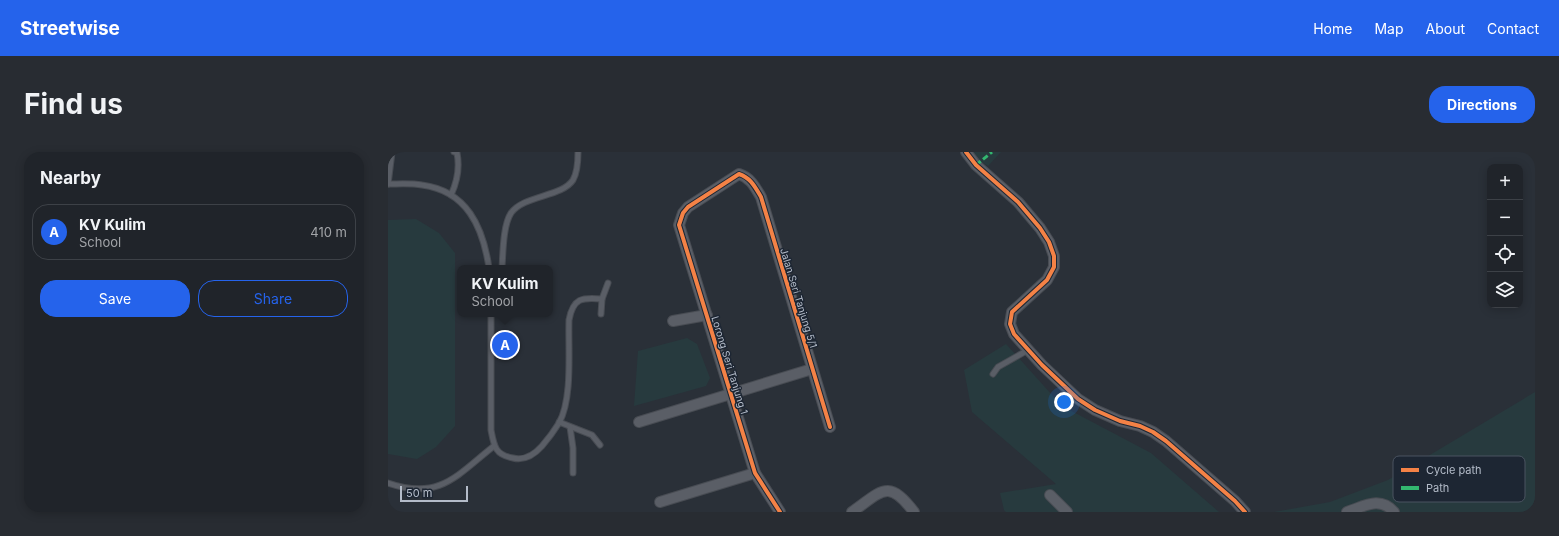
<!DOCTYPE html>
<html lang="en">
<head>
<meta charset="utf-8">
<style>
  body { margin:0; font-family:Inter,sans-serif; background:#282c32; color:#f1f3f6 }
  .controls { position:absolute; right:12px; top:12px; display:grid; overflow:hidden; border-radius:8px; box-shadow:0 2px 10px #0003 }
  .controls button { width:36px; height:36px; display:grid; place-items:center; padding:0; border:0; border-bottom:1px solid #3d4147; background:#20242a; color:#f1f3f6; font:20px sans-serif }
  .scale { position:absolute; left:12px; bottom:10px; width:68px; box-sizing:border-box; padding-left:4px; border:2px solid #b4bcc9; border-top:0; font-size:11px; line-height:14px; white-space:nowrap; color:#b4bcc9; -webkit-text-stroke:3px #1d2633; paint-order:stroke }
  .you { position:absolute; left:676px; top:250px; width:14px; height:14px; margin:-10px; border:3px solid #fff; border-radius:50%; background:#1a73e8; box-shadow:0 0 0 6px #1a73e833 }
  .badge { display:grid; place-items:center; width:26px; height:26px; border-radius:50%; background:#2563eb; color:#fff; font-size:13px; font-weight:700 }
  .pin { position:absolute; translate:-50% -50%; border:2px solid #fff; box-shadow:0 1px 4px #0006 }
  .popup { position:absolute; left:69px; top:113px; width:96px; height:52px; box-sizing:border-box; display:grid; place-content:center; border-radius:8px; background:#20242a; filter:drop-shadow(0 1px 3px #0005); font-size:13px; white-space:nowrap; color:#a2a4a8 }
  .popup b { font-size:15px; color:#f1f3f6 }
  .popup::after { content:''; position:absolute; left:50%; top:100%; margin-left:-8px; border:8px solid transparent; border-top-color:#20242a }
  .list { margin:0; padding:0; list-style:none }
  h2 { display:flex; justify-content:space-between; align-items:center; height:52px; margin:0; padding:0 16px; font-size:17px }
  h2 small { font-size:13px; font-weight:400; color:#a2a4a8 }
  .list li { display:grid; grid-template-columns:26px 1fr auto; gap:12px; align-items:center; box-sizing:border-box; height:56px; margin:0 8px 8px; padding:0 8px; border:1px solid #3d4147; border-radius:16px }
  .list b { display:block; font-size:15px; white-space:nowrap }
  .list p { margin:0; font-size:13px; white-space:nowrap; color:#a2a4a8 }
  .list em { font-size:13px; font-style:normal; color:#a2a4a8 }
  .actions { display:flex; gap:8px; padding:12px 16px }
  .actions a { flex:1; padding:9px 0; border:1px solid #2563eb; border-radius:16px; text-align:center; font-size:14px; color:#2563eb }
  .actions .main { background:#2563eb; color:#fff }
  .icon { flex:none; width:22px; height:22px; fill:none; stroke:currentColor; stroke-width:2; stroke-linecap:round; stroke-linejoin:round }
  .map { position:relative; flex:none; width:1147px; height:360px; overflow:hidden; border-radius:16px }
  header { display:flex; align-items:center; gap:24px; box-sizing:border-box; height:56px; padding:0 20px; background:#2563eb; color:#fff }
  header strong { font-size:19px }
  nav { display:flex; gap:22px; margin-inline-start:auto; font-size:14px }
  .intro { display:flex; align-items:center; justify-content:space-between; box-sizing:border-box; height:96px; padding:0 24px }
  h1 { margin:0; font-size:28px }
  .button { padding:10px 18px; border-radius:16px; background:#2563eb; color:#fff; font-size:14px; font-weight:700 }
  main { display:flex; gap:24px; padding:0 24px }
  aside { flex:1; background:#20242a; border-radius:16px; box-shadow:0 2px 10px #0003 }
  .map>svg:first-child { display:block }
  .green { fill:#273a3e }
  .lines { fill:none; stroke-linecap:round; stroke-linejoin:round }
  .lane-casing { stroke:#484c53; stroke-width:7 }
  .street-casing { stroke:#484c53; stroke-width:12 }
  .lane { stroke:#5a5e66; stroke-width:5 }
  .street { stroke:#5a5e66; stroke-width:10 }
  .quiet { stroke:#33b770; stroke-width:3; stroke-dasharray:6 3; stroke-linecap:butt }
  .cycleway-casing { stroke:#1d2633; stroke-width:6 }
  .cycleway { stroke:#f48246; stroke-width:4 }
  .labels { text-anchor:middle; dominant-baseline:central; stroke-width:3; stroke-linejoin:round; paint-order:stroke }
  .street-label { font-size:10px; fill:#b4bcc9; stroke:#1d2633 }
  .key { fill:#1d2633; stroke:#4a5360; stroke-width:1 }
  .key-label { font-size:11px; fill:#b4bcc9 }
</style>
</head>
<body>
<header>
<strong>Streetwise</strong>
<nav><a>Home</a><a>Map</a><a>About</a><a>Contact</a></nav>
</header>
<div class="intro"><h1>Find us</h1><a class="button">Directions</a></div>
<main>
<aside>
<h2>Nearby<small></small></h2>
<ul class="list">
<li><span class="badge">A</span><div><b>KV Kulim</b><p>School</p></div><em>410 m</em></li>
</ul>
<div class="actions"><a class="main">Save</a><a>Share</a></div>
</aside>
<div class="map">
<svg width="1147" height="360" viewBox="0 0 1147 360">
  <rect width="100%" height="100%" fill="#2a3038"/>
  <!-- green -->
  <g class="green">
    <polygon points="583,0 613,0 600,14 586,5"/>
    <polygon points="28,67 51,81 67,101 67,274 48,295 29,307 0,302 0,68"/>
    <polygon points="299,186 309,192 322,226 318,234 246,254 250,199"/>
    <polygon points="618,192 674,254 763,301 831,360 618,360 616,358 612,341 668,332 584,260 576,218"/>
    <polygon points="1147,240 1147,360 886,360 942,350 1000,328"/>
  </g>
  <g class="lines">
    <!-- lane casing -->
    <g class="lane-casing">
      <g id="lane">
        <path d="M0,32C11,32 23,31 34,33C79,39 95,75 101,116"/>
        <polyline points="0,32 4,0"/>
        <path d="M63,43C69,30 72,16 69,1L66,0"/>
        <path d="M114,116C115,101 115,73 123,61C136,43 174,45 185,28C189,21 190,8 190,0"/>
        <path d="M103,162V278C106,294 107,303 125,306C137,309 146,303 154,294C160,287 166,279 171,271C185,246 180,197 181,168C185,146 194,145 214,147"/>
        <polyline points="213,162 214,147 220,131"/>
        <polyline points="605,222 610,215 640,198"/>
        <polyline points="171,270 204,283 212,293"/>
        <polyline points="182,275 185,296 185,321"/>
        <path d="M0,331C52,349 69,323 106,294"/>
      </g>
    </g>
    <!-- street casing -->
    <g class="street-casing">
      <g id="street">
        <polyline points="578,0 588,13 630,50 652,76 661,90 666,104 666,115 659,128 624,160 622,172 626,182 654,213 690,247 707,258 732,269 752,274 765,280 778,289 847,349 857,360"/>
        <polyline points="285,169 319,163"/>
        <polyline points="251,270 424,217"/>
        <polyline points="662,343 679,360"/>
        <polyline points="272,350 367,321"/>
        <path d="M392,360L367,321L291,73L295,61L300,55L351,22C363,26 367,35 373,45L442,275"/>
        <path d="M464,360C494,339 500,326 526,360"/>
        <path d="M959,360C977,354 992,344 1006,360"/>
      </g>
    </g>
    <!-- lane -->
    <use href="#lane" class="lane"/>
    <!-- street -->
    <use href="#street" class="street"/>
    <!-- quiet -->
    <polyline class="quiet" points="588,13 604,0"/>
    <!-- cycleway casing -->
    <g class="cycleway-casing">
      <g id="cycleway">
        <polyline points="578,0 588,13 630,50 652,76 661,90 666,104 666,115 659,128 624,160 622,172 626,182 654,213 690,247 707,258 732,269 752,274 765,280 778,289 847,349 857,360"/>
        <path d="M392,360L367,321L291,73L295,61L300,55L351,22C363,26 367,35 373,45L442,275"/>
      </g>
    </g>
    <!-- cycleway -->
    <use href="#cycleway" class="cycleway"/>
  </g>
  <g class="labels">
    <!-- street labels -->
    <g class="street-label">
      <text transform="translate(411 146) rotate(73)">Jalan Seri Tanjung 5/1</text>
      <text transform="translate(342 213) rotate(73)">Lorong Seri Tanjung 1</text>
    </g>
  </g>
  <!-- legend -->
  <rect x="1005" y="304" width="132" height="46" rx="6" class="key"/>
  <rect x="1013" y="316" width="18" height="4" fill="#f48246"/>
  <rect x="1013" y="334" width="18" height="4" fill="#33b770"/>
  <g class="key-label">
    <text x="1038" y="322">Cycle path</text>
    <text x="1038" y="340">Path</text>
  </g>
</svg>
<div class="controls">
<button>+</button>
<button>−</button>
<button><svg class="icon" aria-label="locate" viewBox="0 0 24 24"><circle cx="12" cy="12" r="6"/><path d="M12 2v4M12 18v4M2 12h4M18 12h4"/></svg></button>
<button><svg class="icon" aria-label="layers" viewBox="0 0 24 24"><path d="M12 4l9 5-9 5-9-5zM3 14l9 5 9-5"/></svg></button>
</div>
<div class="scale">50 m</div>
<div class="you"></div>
<div class="pin badge" style="left:117px;top:193px">A</div>
<div class="popup"><b>KV Kulim</b>School</div>
</div>
</main>
</body>
</html>
